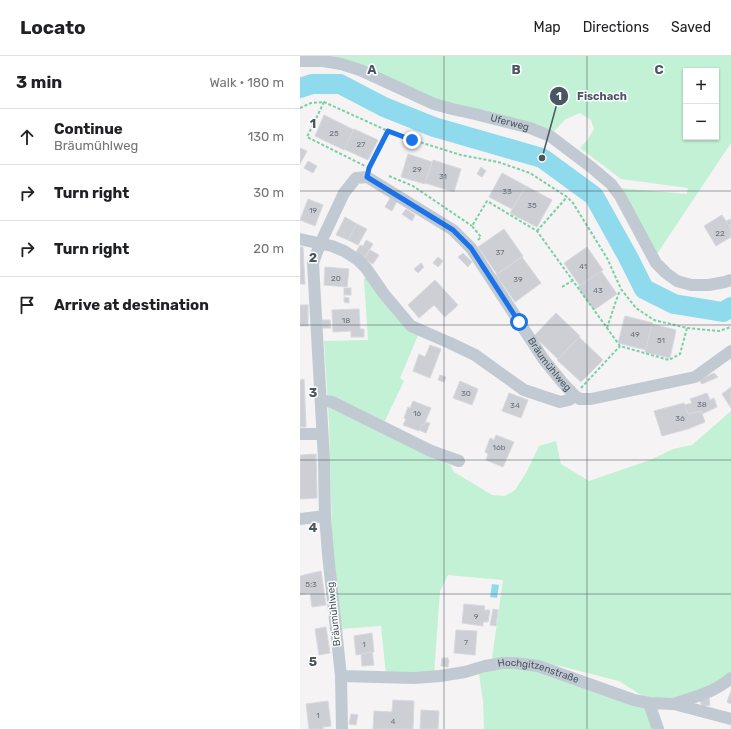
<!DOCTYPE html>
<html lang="en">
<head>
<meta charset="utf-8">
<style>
  body { margin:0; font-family:Rubik,sans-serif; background:#f2f2f2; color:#202124 }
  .controls { position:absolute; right:12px; top:12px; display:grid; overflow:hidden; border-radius:0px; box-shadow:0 1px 3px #0004 }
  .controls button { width:36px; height:36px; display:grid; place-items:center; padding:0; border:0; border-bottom:1px solid #e0e0e0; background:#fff; color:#202124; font:20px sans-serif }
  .stop { position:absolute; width:12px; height:12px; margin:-9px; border:3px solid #1a73e8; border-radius:50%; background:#fff }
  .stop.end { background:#1a73e8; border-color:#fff; box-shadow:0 1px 4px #0008 }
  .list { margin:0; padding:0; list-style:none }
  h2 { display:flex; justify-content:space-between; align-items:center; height:52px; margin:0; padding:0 16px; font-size:17px }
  h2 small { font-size:13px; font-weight:400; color:#757577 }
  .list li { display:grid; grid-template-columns:26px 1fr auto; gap:12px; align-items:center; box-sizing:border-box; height:56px; padding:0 16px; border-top:1px solid #e0e0e0 }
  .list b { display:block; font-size:15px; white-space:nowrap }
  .list p { margin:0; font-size:13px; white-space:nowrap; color:#757577 }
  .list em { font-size:13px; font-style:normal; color:#757577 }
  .icon { flex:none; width:22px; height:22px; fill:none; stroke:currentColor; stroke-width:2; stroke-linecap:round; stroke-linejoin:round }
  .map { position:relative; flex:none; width:431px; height:673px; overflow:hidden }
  header { display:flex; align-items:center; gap:24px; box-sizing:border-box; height:56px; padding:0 20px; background:#fff; border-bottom:1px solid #e0e0e0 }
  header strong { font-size:19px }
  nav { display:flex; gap:22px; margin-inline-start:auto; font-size:14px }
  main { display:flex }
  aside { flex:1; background:#fff }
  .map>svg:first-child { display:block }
  .green { fill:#c3f1d5; fill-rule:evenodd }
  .water { fill:#90daee }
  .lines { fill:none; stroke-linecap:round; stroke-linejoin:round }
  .river { stroke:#90daee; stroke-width:20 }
  .building { fill:#cdcfd5; stroke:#d7d9de }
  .path { stroke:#7ad0a6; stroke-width:2; stroke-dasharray:3 2; stroke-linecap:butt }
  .minor { stroke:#c1cad2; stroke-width:12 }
  .route { stroke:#1a73e8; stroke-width:5 }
  .grid { fill:none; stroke:#4a5661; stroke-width:1; stroke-opacity:0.55 }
  .labels { text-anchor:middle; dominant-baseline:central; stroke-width:3; stroke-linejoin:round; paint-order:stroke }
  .number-label { font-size:8px; fill:#6b747e }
  .street-label { font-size:10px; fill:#4a5661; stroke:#fff }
  .grid-label { font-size:13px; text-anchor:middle; font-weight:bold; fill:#4a5661; stroke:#fff; stroke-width:3; stroke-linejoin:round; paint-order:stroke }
  .leader { fill:none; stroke:#4a5661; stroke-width:1.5 }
  .callout-dot { fill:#4a5661; stroke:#fff; stroke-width:1.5 }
  .mark-label { font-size:12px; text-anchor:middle; font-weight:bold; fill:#fff }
  .callout-label { font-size:11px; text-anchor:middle; font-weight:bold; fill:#4a5661; stroke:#fff; stroke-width:3; stroke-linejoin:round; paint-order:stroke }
</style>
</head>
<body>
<header>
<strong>Locato</strong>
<nav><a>Map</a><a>Directions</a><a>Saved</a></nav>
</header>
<main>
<aside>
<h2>3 min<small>Walk · 180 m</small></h2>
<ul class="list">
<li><svg class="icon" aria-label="ahead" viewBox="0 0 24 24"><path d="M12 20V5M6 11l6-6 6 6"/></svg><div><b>Continue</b><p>Bräumühlweg</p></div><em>130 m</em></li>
<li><svg class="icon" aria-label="right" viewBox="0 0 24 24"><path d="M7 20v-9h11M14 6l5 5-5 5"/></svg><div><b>Turn right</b></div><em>30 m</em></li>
<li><svg class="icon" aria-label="right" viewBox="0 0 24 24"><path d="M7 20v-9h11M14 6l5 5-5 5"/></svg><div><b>Turn right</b></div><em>20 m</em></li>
<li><svg class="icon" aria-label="arrive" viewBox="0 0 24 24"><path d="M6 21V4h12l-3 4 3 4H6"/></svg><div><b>Arrive at destination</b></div></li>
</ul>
</aside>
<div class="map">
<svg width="431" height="673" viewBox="0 0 431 673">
  <rect width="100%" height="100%" fill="#f5f3f3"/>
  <!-- green -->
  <g class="green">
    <path d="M0,0H431V87L355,201L318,132L387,138L388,132L321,123L280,92L288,83L294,73L291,64L280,57L266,63L253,76L162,53ZM386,15H416V81H386Z"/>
    <polygon points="67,221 119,277 100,322 104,325 80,375 150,409 154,416 192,439 205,440 215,434 226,417 239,390 256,385 261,408 289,425 350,404 373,393 392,389 431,355 431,619 418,629 370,645 349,644 319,625 260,610 234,607 212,602 192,602 203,524 148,519 140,535 134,618 86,619 81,570 40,573 33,515 29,366 24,285 68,284 64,223"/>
    <polygon points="193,610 227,610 346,652 354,673 184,673 183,645 179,618"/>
  </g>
  <!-- water -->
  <polygon class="water" points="192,528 199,529 197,542 190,541"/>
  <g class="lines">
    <!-- river -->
    <polyline class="river" points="0,32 12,28 40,28 84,51 134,71 242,102 294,140 328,201 344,233 374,248 423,256 431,251"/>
  </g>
  <!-- building -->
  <g class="building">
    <polygon points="24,59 54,74 44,94 15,80"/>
    <polygon points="54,73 78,84 68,104 44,93"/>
    <polygon points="0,92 7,95 0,108"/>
    <polygon points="108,98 132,106 125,128 101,121"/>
    <polygon points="133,104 161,113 154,136 125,127"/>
    <polygon points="8,105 17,110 13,117 4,112"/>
    <polygon points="181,111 186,115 182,121 177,118"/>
    <polygon points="202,117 226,130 212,153 189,141"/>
    <polygon points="226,130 252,144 237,171 210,157"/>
    <polygon points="90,142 97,145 92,155 85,151"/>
    <polygon points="8,143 23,149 15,170 0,164"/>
    <polygon points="106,153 115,159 112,165 102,158"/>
    <polygon points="422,159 431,173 431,181 416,190 404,170"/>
    <polygon points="45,161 57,168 48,184 36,179"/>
    <polygon points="431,163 431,173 426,165"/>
    <polygon points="57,168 67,173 58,189 48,184"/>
    <polygon points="204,173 223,200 197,218 178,191"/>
    <polygon points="66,184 73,188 64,203 55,198 60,189 63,190"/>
    <polygon points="0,191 3,191 5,228 0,228"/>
    <polygon points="287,191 303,214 280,230 264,207"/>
    <polygon points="70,194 79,199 73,208 64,203"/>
    <polygon points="163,197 172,206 168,211 158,201"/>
    <polygon points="138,201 143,205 138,211 133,207"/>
    <polygon points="222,201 241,227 215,246 196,219"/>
    <polygon points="121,207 124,211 118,217 114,213"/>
    <polygon points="25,211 49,213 47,231 24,229"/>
    <polygon points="301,215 317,238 294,254 278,231"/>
    <polygon points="135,224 158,249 145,261 134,249 119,262 108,249"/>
    <rect x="44" y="232" width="7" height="7"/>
    <polygon points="44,241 49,242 49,247 44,246"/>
    <rect x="0" y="249" width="8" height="21"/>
    <polygon points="59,253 60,273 64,273 64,281 51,281 51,275 33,276 32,254"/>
    <polygon points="256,257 280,280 258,303 234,280"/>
    <polygon points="325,260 353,267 346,294 318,287"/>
    <polygon points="22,264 30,264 31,272 22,272"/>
    <polygon points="352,268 376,274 370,302 345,296"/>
    <polygon points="279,281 303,304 281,326 257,304"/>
    <polygon points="130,289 141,293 130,322 113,315 119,298 125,301"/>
    <polygon points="414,317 418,321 402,328 399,324"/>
    <polygon points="140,319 146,321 144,326 138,324"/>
    <polygon points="4,323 6,371 0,371 0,324"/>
    <polygon points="160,325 178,333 172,349 153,342"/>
    <polygon points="431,331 431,352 422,338"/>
    <polygon points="209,337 228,344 221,362 202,355"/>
    <polygon points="407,337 410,344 414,342 417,351 402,358 401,355 388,358 384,349 392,347 390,343"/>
    <polygon points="113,345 131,352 124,369 122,368 119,375 103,369 106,363 104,362 108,351 110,352"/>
    <polygon points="384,347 388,358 401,355 405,366 388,373 362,380 354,355"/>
    <polygon points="126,366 130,367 126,377 119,374 122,368 124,369"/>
    <polygon points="196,379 214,386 203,411 186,404 188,398 185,396 190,382 194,384"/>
    <polygon points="16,398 17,442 0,443 0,399"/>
    <polygon points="21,515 26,549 12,551 10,537 0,539 0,520"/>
    <polygon points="164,548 185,550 184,554 190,554 188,566 183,566 183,570 162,567"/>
    <polygon points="193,553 198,554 196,570 190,569"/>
    <polygon points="26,571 30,597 19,599 15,573"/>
    <polygon points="156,574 177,575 175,599 154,597"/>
    <polygon points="72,577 74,596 56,599 54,580"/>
    <polygon points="72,596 74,609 62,610 61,598"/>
    <polygon points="142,602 148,602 148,604 149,604 148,611 141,610"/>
    <polygon points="431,635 431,648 427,646"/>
    <polygon points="409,642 410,649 402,651 400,644"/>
    <polygon points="93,644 114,645 113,673 73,673 74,655 92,656"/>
    <polygon points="28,645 31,670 23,671 23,673 9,673 6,648"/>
    <polygon points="121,654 139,655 138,673 120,673"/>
    <polygon points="51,658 58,659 56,669 49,668"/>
  </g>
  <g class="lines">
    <!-- path -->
    <g class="path">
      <polyline points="24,46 7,81 65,110"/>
      <polyline points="0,52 11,47 24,46 88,75 113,84 161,99 198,106 230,117 267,141 273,147 307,202 321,233 336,252 354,264 387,272 419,275 431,271"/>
      <polyline points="70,111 88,75"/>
      <polyline points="89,120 113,130 172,170"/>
      <polyline points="237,175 267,141"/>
      <polyline points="178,184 181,181 172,170 187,145 237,175 320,290 369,304 380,298 387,272"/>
      <polyline points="262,231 272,225"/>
      <polyline points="307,272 316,245 320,234"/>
      <polyline points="281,332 320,290"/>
    </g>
    <!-- minor -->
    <g class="minor">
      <path id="s1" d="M0,4L1,5H23L41,8L60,14L134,48L152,53L175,58L230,72L250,80L291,111L311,128L320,140L356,207L366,217L377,225L391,229H409L425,226L431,224"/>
      <polyline points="0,183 32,190 44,195 58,204 66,212 84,238 111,270 150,287 175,299 224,334 260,346 269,344 275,340"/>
      <polyline points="21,347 25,345 32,346 131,395 159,405"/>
      <polyline points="0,378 22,378"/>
      <polyline points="0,463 25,460"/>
      <path id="s2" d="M41,620L114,622L140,620L165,616L185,610L202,607H215L238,610L334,644L349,647L374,648L431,663"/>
      <polyline points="349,647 358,673"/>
      <path d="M374,648C393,641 416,636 431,622"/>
      <path id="s3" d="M42,673L41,620L28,498L25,460L24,404L13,207L20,188L44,137L56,122L67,121L153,174L171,192L244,304L262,326L275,340L280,343H291L395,321L431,295"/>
    </g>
  </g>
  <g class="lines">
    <!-- route -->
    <polyline class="route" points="112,84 88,75 69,112 67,121 153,174 171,192 219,266"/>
  </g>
  <!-- grid -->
  <path class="grid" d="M144,0V673M287,0V673M0,135H431M0,269H431M0,404H431M0,538H431"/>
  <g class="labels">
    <!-- number labels -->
    <g class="number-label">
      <text x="34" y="77">25</text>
      <text x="61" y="88">27</text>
      <text x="117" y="113">29</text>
      <text x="143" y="120">31</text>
      <text x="207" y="135">33</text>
      <text x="232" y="149">35</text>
      <text x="13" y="154">19</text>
      <text x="420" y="177">22</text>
      <text x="200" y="196">37</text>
      <text x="283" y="210">41</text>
      <text x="36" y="222">20</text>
      <text x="218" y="223">39</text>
      <text x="298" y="234">43</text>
      <text x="46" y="264">18</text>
      <text x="335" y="278">49</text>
      <text x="361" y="284">51</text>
      <text x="166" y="337">30</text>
      <text x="402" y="348">38</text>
      <text x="215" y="349">34</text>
      <text x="117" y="357">16</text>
      <text x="380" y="362">36</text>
      <text x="199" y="391">16b</text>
      <text x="11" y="528">5;3</text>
      <text x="176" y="560">9</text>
      <text x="166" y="586">7</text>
      <text x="64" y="588">1</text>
      <text x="18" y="659">1</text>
      <text x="93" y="665">4</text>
    </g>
    <!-- street labels -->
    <g class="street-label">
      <text stroke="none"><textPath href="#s1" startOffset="221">Uferweg</textPath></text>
      <text stroke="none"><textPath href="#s3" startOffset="841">Bräumühlweg</textPath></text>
      <text transform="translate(34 558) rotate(-96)">Bräumühlweg</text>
      <text stroke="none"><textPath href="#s2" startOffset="200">Hochgitzenstraße</textPath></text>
    </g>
  </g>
  <g class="grid-label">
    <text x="72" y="18">A</text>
    <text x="216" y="18">B</text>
    <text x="359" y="18">C</text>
    <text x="13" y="72">1</text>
    <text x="13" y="206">2</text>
    <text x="13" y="341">3</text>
    <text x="13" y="476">4</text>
    <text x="13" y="610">5</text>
  </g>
  <!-- callouts -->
  <path class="leader" d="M242 102L259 40"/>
  <g class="callout-dot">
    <circle cx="242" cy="102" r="4"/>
    <circle cx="259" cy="40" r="10"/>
  </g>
  <g class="mark-label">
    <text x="259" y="44">1</text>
  </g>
  <g class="callout-label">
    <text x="302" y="44">Fischach</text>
  </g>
</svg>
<div class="controls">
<button>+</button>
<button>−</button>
</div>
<div class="stop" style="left:219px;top:266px"></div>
<div class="stop end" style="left:112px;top:84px"></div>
</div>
</main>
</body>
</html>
